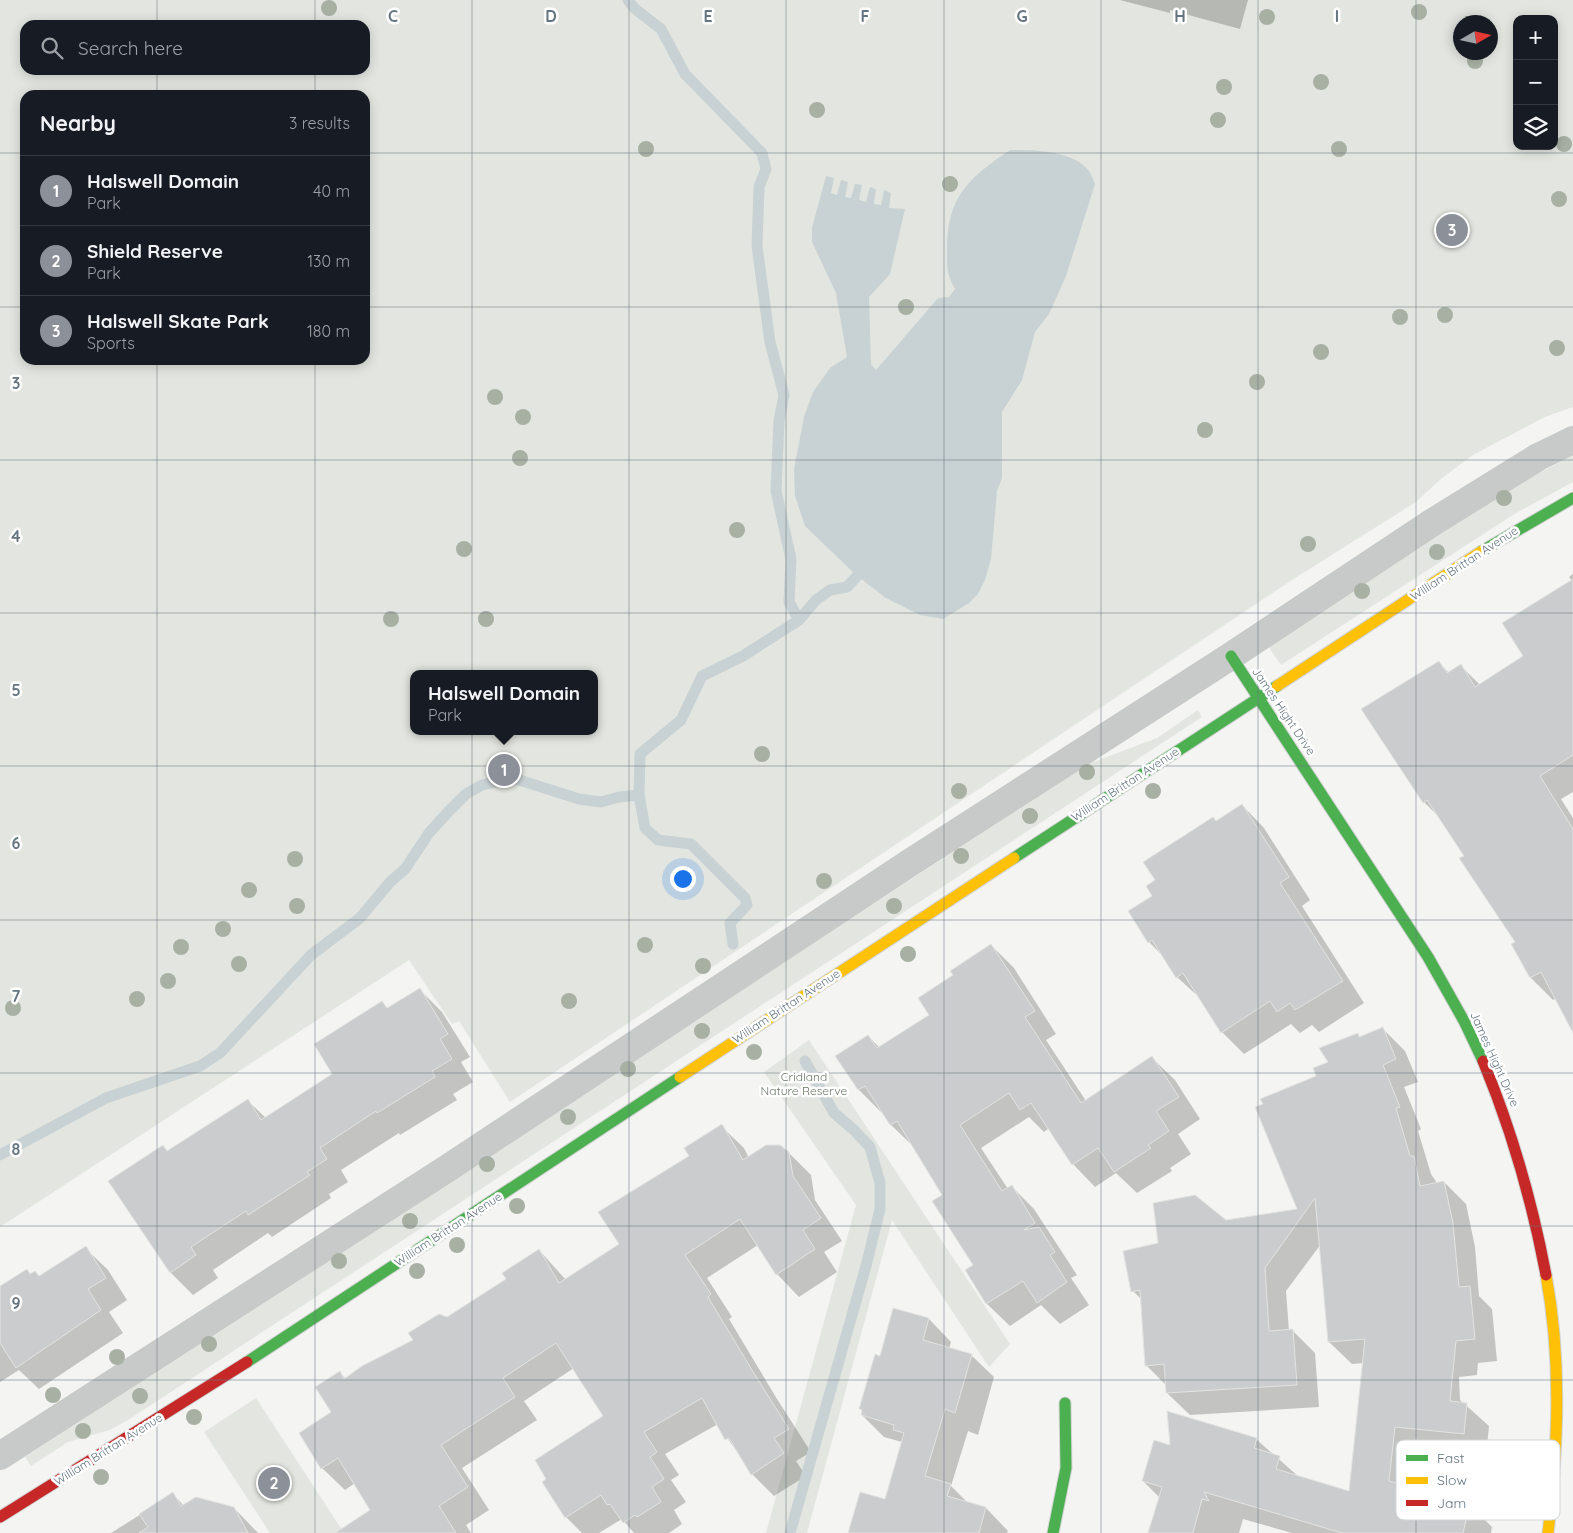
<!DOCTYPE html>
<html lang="en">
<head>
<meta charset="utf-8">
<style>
  body { margin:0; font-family:Quicksand,sans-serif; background:#242831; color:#f1f3f6 }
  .controls { position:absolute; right:15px; top:15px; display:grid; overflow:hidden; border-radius:10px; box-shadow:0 2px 12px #0003 }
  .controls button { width:45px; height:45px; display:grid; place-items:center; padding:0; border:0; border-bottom:1px solid #363941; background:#171b24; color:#f1f3f6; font:25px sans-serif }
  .compass { position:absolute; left:1453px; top:15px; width:45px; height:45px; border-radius:50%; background:#171b24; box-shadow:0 2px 12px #0003; rotate:81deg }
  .you { position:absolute; left:682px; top:878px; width:18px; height:18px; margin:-12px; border:4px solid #fff; border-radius:50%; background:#1a73e8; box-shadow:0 0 0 8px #1a73e833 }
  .badge { display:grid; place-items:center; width:32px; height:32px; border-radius:50%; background:#8c9099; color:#fff; font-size:16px; font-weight:700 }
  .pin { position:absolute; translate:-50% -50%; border:2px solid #fff; box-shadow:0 1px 5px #0006 }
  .popup { position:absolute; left:410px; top:670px; width:188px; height:65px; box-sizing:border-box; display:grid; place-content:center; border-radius:10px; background:#171b24; filter:drop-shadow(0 1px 4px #0005); font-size:16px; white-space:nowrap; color:#9ea1a6 }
  .popup b { font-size:19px; color:#f1f3f6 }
  .popup::after { content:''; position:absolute; left:50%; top:100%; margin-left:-10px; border:10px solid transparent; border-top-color:#171b24 }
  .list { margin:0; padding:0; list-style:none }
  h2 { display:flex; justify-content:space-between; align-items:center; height:65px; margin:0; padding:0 20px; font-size:21px }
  h2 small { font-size:16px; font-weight:400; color:#9ea1a6 }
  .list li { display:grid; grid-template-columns:32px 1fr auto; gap:15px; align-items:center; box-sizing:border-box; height:70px; padding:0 20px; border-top:1px solid #363941 }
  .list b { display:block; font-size:19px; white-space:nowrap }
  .list p { margin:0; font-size:16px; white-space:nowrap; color:#9ea1a6 }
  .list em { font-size:16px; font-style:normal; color:#9ea1a6 }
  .icon { flex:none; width:28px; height:28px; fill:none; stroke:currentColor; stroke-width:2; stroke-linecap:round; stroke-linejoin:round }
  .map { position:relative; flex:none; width:1573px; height:1533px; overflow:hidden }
  .search { position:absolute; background:#171b24; box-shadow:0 2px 12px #0003; left:20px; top:20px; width:350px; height:55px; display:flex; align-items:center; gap:12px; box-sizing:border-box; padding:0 18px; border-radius:15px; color:#9ea1a6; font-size:19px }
  .panel { position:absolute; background:#171b24; box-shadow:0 2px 12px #0003; left:20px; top:90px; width:350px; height:275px; border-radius:15px }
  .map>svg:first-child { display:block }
  .green { fill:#e3e6e0; fill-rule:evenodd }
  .water { fill:#c8d1d3 }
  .shadow { fill:#0003 }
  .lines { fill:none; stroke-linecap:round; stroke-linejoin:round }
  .stream { stroke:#c8d1d3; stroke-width:11 }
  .building { fill:#cbcccd; stroke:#e3e3e2 }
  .fast-casing { stroke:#d1d2d2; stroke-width:13 }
  .slow-casing { stroke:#d1d2d2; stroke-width:13 }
  .jam-casing { stroke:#d1d2d2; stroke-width:13 }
  .street { stroke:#c8caca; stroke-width:28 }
  .fast { stroke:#4caf50; stroke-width:11 }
  .slow { stroke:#ffc107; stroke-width:11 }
  .jam { stroke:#c62828; stroke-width:11 }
  .tree { fill:#a8b0a4 }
  .grid { fill:none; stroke:#667681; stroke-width:1; stroke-opacity:0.55 }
  .labels { text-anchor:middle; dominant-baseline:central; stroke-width:5; stroke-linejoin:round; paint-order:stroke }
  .street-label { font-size:12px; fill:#667681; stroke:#fff }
  .park-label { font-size:12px; fill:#697964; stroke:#fff }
  .key { fill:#fff; stroke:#d1d6d9; stroke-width:1 }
  .key-label { font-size:14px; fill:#667681 }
  .grid-label { font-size:16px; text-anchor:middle; font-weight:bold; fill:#667681; stroke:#fff; stroke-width:5; stroke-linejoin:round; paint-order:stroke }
</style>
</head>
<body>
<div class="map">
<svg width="1573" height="1533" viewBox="0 0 1573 1533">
  <rect width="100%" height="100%" fill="#f4f4f3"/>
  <!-- green -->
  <g class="green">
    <path d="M0,0H1573V407L1545,417L1473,455L1442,478L1416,502L1292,580L510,1102L459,1021L452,1024L409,960L0,1227ZM1517,19H1554V146H1517ZM1460,22H1490V52H1460ZM25,25H365V70H25ZM25,95H365V360H25ZM414,674H594V731H414Z"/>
    <path d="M1573,456V482L1516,513L1281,665L1268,646C1368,580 1466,507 1573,456Z"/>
    <polygon points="1198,710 1202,717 128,1420 110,1430 68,1442 31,1466 25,1457 1088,764 1157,738"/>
    <polygon points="809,1040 1010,1344 989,1367 892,1220 807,1533 766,1533 856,1205 764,1072"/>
    <polygon points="256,1398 344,1533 270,1533 204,1432"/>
  </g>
  <!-- water -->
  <path class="water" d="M1010,150C1032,150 1072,150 1088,170C1091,173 1093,180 1095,184L1066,276L1049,314L1035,332L1022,380L1002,412V478L997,491L991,559L985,580L978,594L969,603L943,619L920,615L886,598L856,575L805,526L795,496L794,469L804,417L813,392L830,368L847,357L836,293L812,242V228L826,176L834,178L831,193L837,195L841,180L848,182L845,197L851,198L855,184L862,185L859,200L866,202L870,187L876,189L874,204L881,205L884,190L891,193L889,208L905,209L890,274L869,297L871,364L876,370L938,298L949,297L955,289C946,273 947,267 947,249C947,196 969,178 1010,150Z"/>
  <!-- shadow -->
  <g class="shadow">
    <polygon points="1120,0 1248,0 1240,29 1170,10 1170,13"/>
    <polygon points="1573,574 1573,792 1561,799 1573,818 1573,1018 1557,998 1553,1000 1531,978 1513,944 1517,942 1466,856 1439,817 1424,802 1438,662 1449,673 1461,666 1480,685 1525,657 1572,581 1569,577"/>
    <polygon points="1242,805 1264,828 1310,900 1302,906 1364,1003 1319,1032 1312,1025 1300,1033 1291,1024 1244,1054 1222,1032 1201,999 1177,977 1166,959 1149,942 1156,881 1216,822"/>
    <polygon points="991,945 1014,968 1056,1034 1046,1040 1086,1101 1152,1058 1175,1080 1200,1119 1178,1134 1191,1154 1170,1168 1172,1171 1137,1193 1116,1173 1095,1187 1073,1164 1049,1128 1044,1132 1029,1117 981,1148 1008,1189 1012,1187 1034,1209 1077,1275 1071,1278 1089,1305 1060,1324 1041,1305 1010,1326 987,1304 967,1271 975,1265 943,1196 914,1147 891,1125 882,1111 881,1112 859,1090 868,1036 880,1048 931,1016 955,976"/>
    <polygon points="420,990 442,1012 470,1057 461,1062 473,1082 453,1094 457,1100 400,1135 399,1133 341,1170 348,1182 329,1194 331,1198 272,1237 268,1233 213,1270 218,1278 193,1295 171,1273 163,1146 168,1151 248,1101 266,1118 334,1075 382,1003 388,1009"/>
    <polygon points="1383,1029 1405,1051 1418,1082 1404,1087 1421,1129 1418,1131 1431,1174 1437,1183 1444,1182 1466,1204 1475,1247 1479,1296 1492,1309 1497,1361 1478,1363 1477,1375 1459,1377 1460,1400 1489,1426 1486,1456 1417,1449 1413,1489 1470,1505 1492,1527 1491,1533 1292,1533 1243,1519 1239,1533 1150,1533 1160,1498 1143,1481 1171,1446 1256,1439 1299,1477 1350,1493 1364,1363 1352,1364 1329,1342 1321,1244 1286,1291 1289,1331 1293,1331 1315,1353 1319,1407 1190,1415 1167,1393 1166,1385 1146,1365 1142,1300 1133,1291 1160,1244 1225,1222 1299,1210 1318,1077 1358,1034 1361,1038"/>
    <polygon points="721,1126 744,1148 749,1158 788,1152 811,1175 815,1200 842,1241 824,1252 837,1272 799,1297 777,1274 758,1245 707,1278 732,1317 729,1319 777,1399 811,1452 796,1461 806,1476 774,1496 752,1474 718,1424 665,1454 679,1475 671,1480 686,1502 674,1510 682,1524 669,1533 634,1533 622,1519 599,1533 582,1533 566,1517 544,1482 605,1417 574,1368 524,1401 537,1420 462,1468 489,1510 466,1525 471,1533 347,1533 372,1510 355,1483 345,1490 322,1468 340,1373 346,1379 415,1340 508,1279 539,1250 566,1280 621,1245 690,1156"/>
    <polygon points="85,1248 108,1270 127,1300 109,1312 123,1333 39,1389 19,1370 0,1382 0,1288 27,1270 32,1275 40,1277"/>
    <polygon points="894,1310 929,1319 951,1342 949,1349 971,1355 994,1377 978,1435 968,1431 951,1486 968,1503 986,1508 1008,1531 1007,1533 849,1533 885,1501 902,1442 884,1437 862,1415 863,1411 860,1409 881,1357"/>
    <polygon points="173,1494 184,1506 234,1508 258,1533 111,1533"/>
  </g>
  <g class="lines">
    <!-- stream -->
    <g class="stream">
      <polyline points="628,0 634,8 661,29 685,74 762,153 766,169 759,187 757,246 770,342 784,395 779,421 776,491 791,559 789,602 799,620"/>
      <polyline points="639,795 640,754 681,720 702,676 743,656 799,620 816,600 830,590 847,587 857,576"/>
      <polyline points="0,1155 106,1098 200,1066 220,1053 311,955 360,918 390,882 405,869 429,833 447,813 466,794 482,785 513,778 579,799 601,802 619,797 639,795 645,828 658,840 691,844 745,898 747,905 730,923 733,944"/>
      <polyline points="790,1533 866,1266 880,1209 880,1183 870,1147 854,1130 834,1113 805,1061"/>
    </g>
  </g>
  <!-- building -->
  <g class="building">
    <polygon points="1573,579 1573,755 1540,776 1573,829 1573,1033 1541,972 1530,978 1511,944 1515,942 1459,858 1464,856 1427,800 1423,803 1361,709 1439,661 1447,673 1461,664 1475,687 1523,656 1502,623"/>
    <polygon points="1242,804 1289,877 1280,883 1343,981 1295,1010 1290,1003 1277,1012 1270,1001 1221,1033 1183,973 1176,978 1152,940 1148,943 1128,911 1152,896 1146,886 1155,880 1143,862 1213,817 1216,821"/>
    <polygon points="991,944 1035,1011 1025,1017 1081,1103 1152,1056 1179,1097 1156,1111 1169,1131 1148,1145 1151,1148 1114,1172 1098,1148 1072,1165 1031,1103 1020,1110 1009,1093 960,1125 1002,1191 1012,1185 1035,1223 1024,1230 1039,1227 1055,1252 1050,1255 1067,1282 1037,1303 1023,1281 986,1304 965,1270 973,1265 932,1201 942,1195 897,1121 890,1125 865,1086 858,1090 835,1056 868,1035 877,1048 929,1015 918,998 953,975 950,971"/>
    <polygon points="420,988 448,1034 440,1039 452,1059 432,1071 435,1077 377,1113 376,1111 320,1148 327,1159 307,1172 310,1175 248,1215 246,1211 191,1247 196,1255 170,1273 108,1181 163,1145 167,1151 248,1099 261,1120 332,1074 314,1044 382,1001 387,1008"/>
    <polygon points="1383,1027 1396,1059 1383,1065 1400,1107 1396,1108 1410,1156 1414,1156 1420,1186 1444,1181 1453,1223 1459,1287 1470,1286 1475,1339 1456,1341 1450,1401 1467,1403 1464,1434 1395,1427 1389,1481 1470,1504 1463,1533 1342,1533 1204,1492 1209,1501 1202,1499 1193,1533 1148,1533 1162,1487 1142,1481 1154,1440 1170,1445 1167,1411 1257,1438 1254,1448 1280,1456 1276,1469 1349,1491 1365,1339 1328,1342 1315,1198 1265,1268 1269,1331 1293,1329 1297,1385 1166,1393 1164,1364 1145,1366 1140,1290 1131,1292 1123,1251 1158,1243 1153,1203 1195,1195 1226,1220 1297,1209 1255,1107 1263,1104 1260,1099 1316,1076 1313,1068 1328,1062 1319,1048 1358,1033 1359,1037"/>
    <polygon points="722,1124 743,1160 766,1145 780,1145 789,1152 793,1176 821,1218 803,1230 815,1249 776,1275 740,1219 685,1255 711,1294 708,1297 755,1375 789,1429 774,1438 784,1453 751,1475 729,1438 725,1440 702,1398 644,1432 657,1452 650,1457 664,1479 652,1487 661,1502 637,1517 635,1515 623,1523 610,1504 607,1505 601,1495 565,1518 542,1482 546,1479 535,1460 603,1416 556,1343 503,1378 515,1397 441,1445 468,1487 439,1506 456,1533 335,1533 370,1510 338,1458 321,1469 299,1433 331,1412 315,1387 340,1371 344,1379 362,1366 413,1340 408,1333 439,1314 447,1317 506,1279 502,1273 539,1249 559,1283 619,1244 598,1212 689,1156 684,1148"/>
    <polygon points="86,1246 106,1278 88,1289 101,1310 16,1368 0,1343 0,1286 27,1269 30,1274 35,1271 39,1276"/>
    <polygon points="893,1308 929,1318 923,1340 972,1354 955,1413 945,1409 925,1476 951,1484 947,1496 986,1507 979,1533 848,1533 860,1492 885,1499 904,1433 893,1430 894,1425 861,1415 862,1410 859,1409 875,1354 880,1356"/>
    <polygon points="173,1492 181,1506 196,1497 234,1507 248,1533 139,1533 148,1527 139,1514"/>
  </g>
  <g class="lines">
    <!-- fast casing -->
    <g class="fast-casing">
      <g id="fast">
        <polyline points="1482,551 1573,498"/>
        <polyline points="1231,656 1428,957 1464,1021 1483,1061"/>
        <polyline points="1014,858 1277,686"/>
        <polyline points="247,1362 680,1077"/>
        <polyline points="1053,1533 1066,1468 1065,1403"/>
      </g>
    </g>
    <!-- slow casing -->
    <g class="slow-casing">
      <g id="slow">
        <polyline points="1277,686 1482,551"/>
        <polyline points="680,1077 1014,858"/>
        <path d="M1546,1275C1562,1361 1558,1448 1548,1533"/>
      </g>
    </g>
    <!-- jam casing -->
    <g class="jam-casing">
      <g id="jam">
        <path d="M1483,1061C1512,1131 1532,1201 1546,1275"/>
        <polyline points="0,1517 247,1362"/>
      </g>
    </g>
    <!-- street -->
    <polyline class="street" points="0,1456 448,1168 908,864 1231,656 1433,522 1538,457 1573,440"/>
    <!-- fast -->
    <use href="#fast" class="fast"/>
    <!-- slow -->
    <use href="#slow" class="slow"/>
    <!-- jam -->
    <use href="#jam" class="jam"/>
  </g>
  <!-- trees -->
  <g class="tree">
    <circle cx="329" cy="8" r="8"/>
    <circle cx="1419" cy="12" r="8"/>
    <circle cx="1267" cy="17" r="8"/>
    <circle cx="1475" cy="61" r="8"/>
    <circle cx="1321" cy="82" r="8"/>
    <circle cx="1224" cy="87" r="8"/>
    <circle cx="817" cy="110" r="8"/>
    <circle cx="1218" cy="120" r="8"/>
    <circle cx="1564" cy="144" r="8"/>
    <circle cx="646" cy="149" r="8"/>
    <circle cx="1339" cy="149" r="8"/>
    <circle cx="950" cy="184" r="8"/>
    <circle cx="1559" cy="199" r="8"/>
    <circle cx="906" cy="307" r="8"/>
    <circle cx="1445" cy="315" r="8"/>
    <circle cx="1400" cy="317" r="8"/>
    <circle cx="1557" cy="348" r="8"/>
    <circle cx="1321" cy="352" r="8"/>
    <circle cx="1257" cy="382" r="8"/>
    <circle cx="495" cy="397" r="8"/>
    <circle cx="523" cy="417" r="8"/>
    <circle cx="1205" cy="430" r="8"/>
    <circle cx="520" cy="458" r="8"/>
    <circle cx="1504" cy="498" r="8"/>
    <circle cx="737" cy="530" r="8"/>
    <circle cx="1308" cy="544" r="8"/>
    <circle cx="464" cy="549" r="8"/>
    <circle cx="1437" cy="552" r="8"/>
    <circle cx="1362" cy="591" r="8"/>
    <circle cx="391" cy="619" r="8"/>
    <circle cx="486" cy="619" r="8"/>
    <circle cx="762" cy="754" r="8"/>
    <circle cx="1087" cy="772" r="8"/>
    <circle cx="959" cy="791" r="8"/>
    <circle cx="1153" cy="791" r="8"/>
    <circle cx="1030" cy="816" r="8"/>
    <circle cx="961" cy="856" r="8"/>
    <circle cx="295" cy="859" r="8"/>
    <circle cx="824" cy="881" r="8"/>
    <circle cx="249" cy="890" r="8"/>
    <circle cx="297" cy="906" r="8"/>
    <circle cx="894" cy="906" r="8"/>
    <circle cx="223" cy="929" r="8"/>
    <circle cx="645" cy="945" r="8"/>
    <circle cx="181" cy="947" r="8"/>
    <circle cx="908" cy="954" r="8"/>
    <circle cx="239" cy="964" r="8"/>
    <circle cx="703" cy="966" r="8"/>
    <circle cx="168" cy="981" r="8"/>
    <circle cx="137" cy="999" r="8"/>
    <circle cx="569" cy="1001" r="8"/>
    <circle cx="13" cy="1008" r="8"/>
    <circle cx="702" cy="1031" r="8"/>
    <circle cx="754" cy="1052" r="8"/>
    <circle cx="628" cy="1069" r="8"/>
    <circle cx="568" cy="1117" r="8"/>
    <circle cx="487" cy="1164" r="8"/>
    <circle cx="517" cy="1206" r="8"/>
    <circle cx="410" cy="1221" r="8"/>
    <circle cx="457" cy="1245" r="8"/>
    <circle cx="339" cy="1261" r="8"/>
    <circle cx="417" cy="1271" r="8"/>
    <circle cx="209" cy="1344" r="8"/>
    <circle cx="117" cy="1357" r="8"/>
    <circle cx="53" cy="1395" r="8"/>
    <circle cx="140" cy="1396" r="8"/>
    <circle cx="194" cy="1417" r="8"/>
    <circle cx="83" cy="1431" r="8"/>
    <circle cx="101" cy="1477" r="8"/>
  </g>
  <!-- grid -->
  <path class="grid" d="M157,0V25M315,0V25M472,0V1533M629,0V1533M786,0V1533M944,0V1533M1101,0V1533M1258,0V1533M1416,0V1533M157,70V95M315,70V95M0,153H25M365,153H1573M0,307H25M365,307H1573M157,360V1533M315,360V1533M0,460H1573M0,613H1573M0,766H1573M0,920H1573M0,1073H1573M0,1226H1573M0,1380H1573"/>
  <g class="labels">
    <!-- street labels -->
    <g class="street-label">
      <text transform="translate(1464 563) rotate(-33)">William Brittan Avenue</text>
      <text transform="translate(1284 711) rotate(56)">James Hight Drive</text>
      <text transform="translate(1125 784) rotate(-33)">William Brittan Avenue</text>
      <text transform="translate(786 1006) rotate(-33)">William Brittan Avenue</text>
      <text transform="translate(1495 1059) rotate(66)">James Hight Drive</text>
      <text transform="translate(448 1229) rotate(-33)">William Brittan Avenue</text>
      <text transform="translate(108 1449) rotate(-32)">William Brittan Avenue</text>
    </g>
    <!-- park labels -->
    <g class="park-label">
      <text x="804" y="1076">Cridland<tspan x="804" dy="14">Nature Reserve</tspan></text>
    </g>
  </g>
  <!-- legend -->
  <rect x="1396" y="1440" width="164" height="80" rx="8" class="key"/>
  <rect x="1406" y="1455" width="22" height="6" fill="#4caf50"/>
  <rect x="1406" y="1477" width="22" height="7" fill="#ffc107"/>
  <rect x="1406" y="1500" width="22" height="6" fill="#c62828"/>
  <g class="key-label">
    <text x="1437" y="1463">Fast</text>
    <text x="1437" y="1485">Slow</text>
    <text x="1437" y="1508">Jam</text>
  </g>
  <g class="grid-label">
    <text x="393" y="22">C</text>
    <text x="551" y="22">D</text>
    <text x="708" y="22">E</text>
    <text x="865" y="22">F</text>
    <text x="1022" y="22">G</text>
    <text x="1180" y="22">H</text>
    <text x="1337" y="22">I</text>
    <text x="16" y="389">3</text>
    <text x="16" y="542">4</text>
    <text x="16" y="696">5</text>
    <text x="16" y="849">6</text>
    <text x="16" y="1002">7</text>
    <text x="16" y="1155">8</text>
    <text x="16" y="1309">9</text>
  </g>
</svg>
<div class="controls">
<button>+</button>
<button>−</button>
<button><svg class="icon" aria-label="layers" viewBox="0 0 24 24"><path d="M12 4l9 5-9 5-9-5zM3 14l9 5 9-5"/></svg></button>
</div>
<svg class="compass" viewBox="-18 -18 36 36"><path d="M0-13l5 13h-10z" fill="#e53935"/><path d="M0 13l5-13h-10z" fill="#9ea1a6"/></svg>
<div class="you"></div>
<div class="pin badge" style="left:504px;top:770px">1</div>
<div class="popup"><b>Halswell Domain</b>Park</div>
<div class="pin badge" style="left:274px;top:1483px">2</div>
<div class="pin badge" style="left:1452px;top:230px">3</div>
<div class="search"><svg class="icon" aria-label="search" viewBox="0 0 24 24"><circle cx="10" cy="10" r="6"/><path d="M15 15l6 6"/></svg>Search here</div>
<section class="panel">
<h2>Nearby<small>3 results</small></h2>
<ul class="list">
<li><span class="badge">1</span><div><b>Halswell Domain</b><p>Park</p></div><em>40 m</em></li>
<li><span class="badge">2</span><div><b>Shield Reserve</b><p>Park</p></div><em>130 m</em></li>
<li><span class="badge">3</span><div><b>Halswell Skate Park</b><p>Sports</p></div><em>180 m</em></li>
</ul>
</section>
</div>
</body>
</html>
